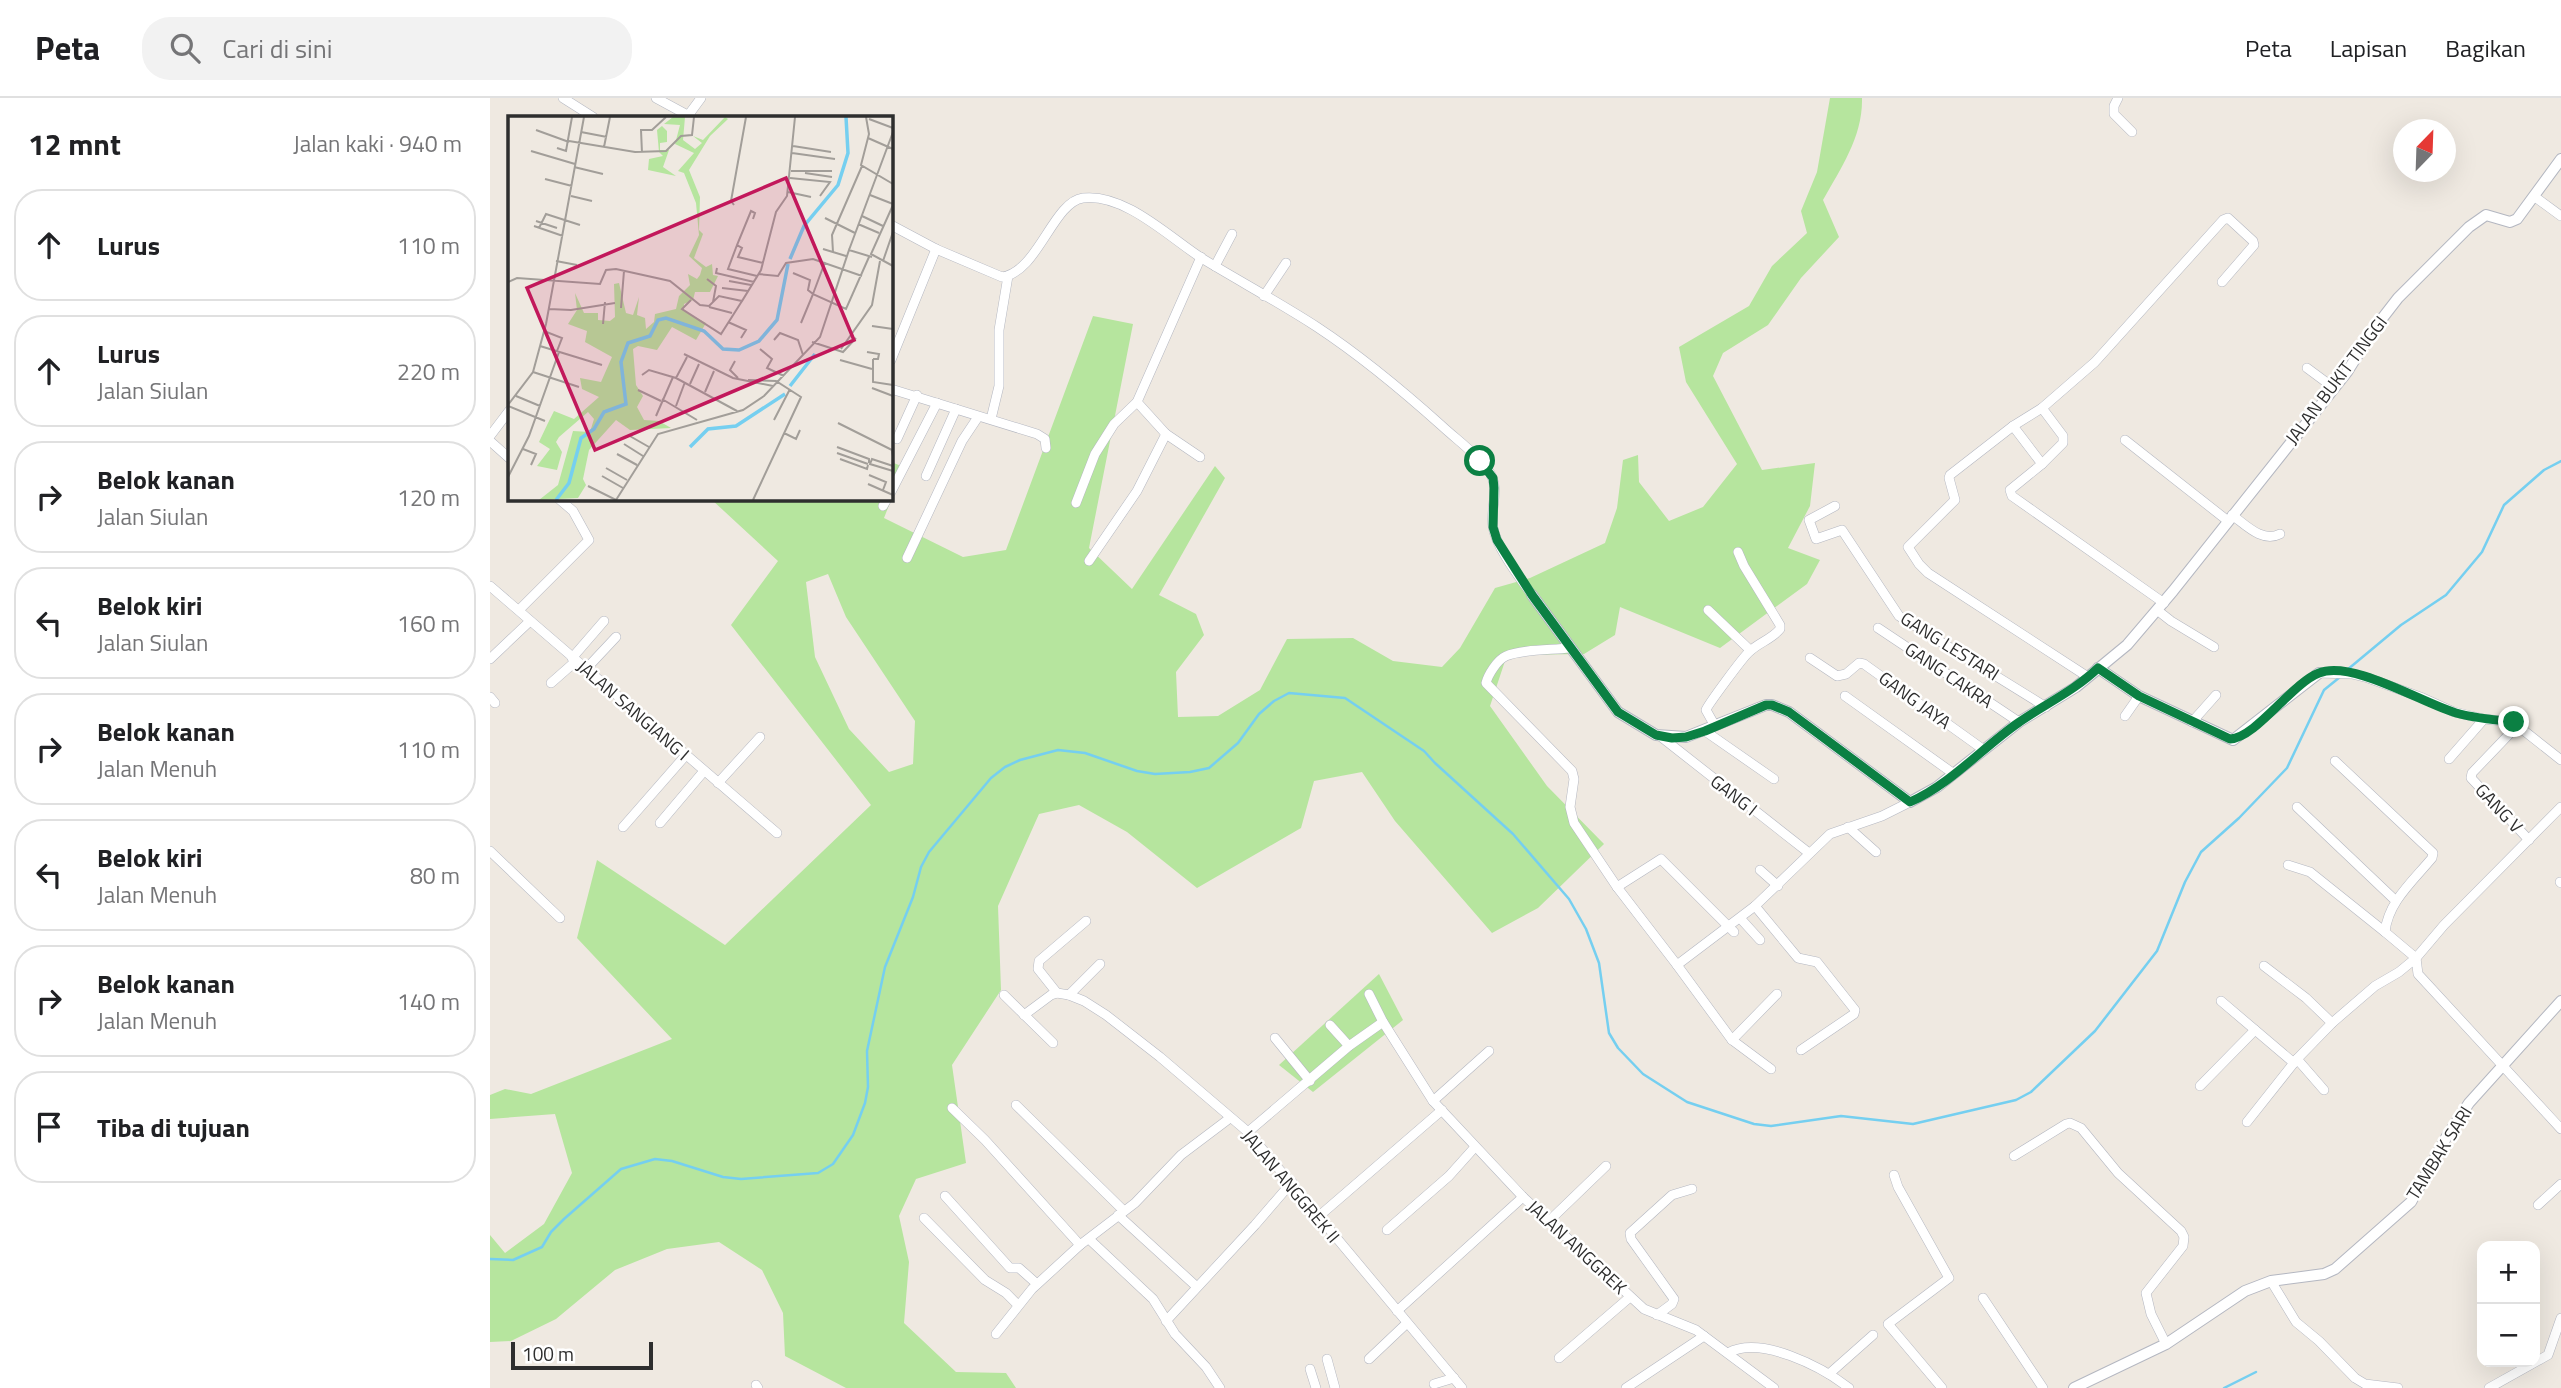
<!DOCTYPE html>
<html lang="id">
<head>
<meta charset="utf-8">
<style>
  body { margin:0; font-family:"Titillium Web",sans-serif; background:#f2f2f2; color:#202124 }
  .controls { position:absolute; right:21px; bottom:21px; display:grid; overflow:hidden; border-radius:14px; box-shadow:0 7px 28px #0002 }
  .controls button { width:63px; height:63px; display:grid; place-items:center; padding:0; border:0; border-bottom:2px solid #e0e0e0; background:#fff; color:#202124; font:35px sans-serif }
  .compass { position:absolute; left:1903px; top:21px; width:63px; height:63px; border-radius:50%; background:#fff; box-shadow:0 7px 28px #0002; rotate:23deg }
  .scale { position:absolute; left:21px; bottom:18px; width:142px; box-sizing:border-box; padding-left:7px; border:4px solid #2e2e2e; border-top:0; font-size:19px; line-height:24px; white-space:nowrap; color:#2e2e2e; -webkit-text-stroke:5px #fff; paint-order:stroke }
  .stop { position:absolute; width:21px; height:21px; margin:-16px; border:5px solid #0b8043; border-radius:50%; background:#fff }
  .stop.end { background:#0b8043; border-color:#fff; box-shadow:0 2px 7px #0008 }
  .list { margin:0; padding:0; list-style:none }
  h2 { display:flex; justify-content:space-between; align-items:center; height:91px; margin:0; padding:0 28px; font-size:30px }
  h2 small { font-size:23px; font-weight:400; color:#757577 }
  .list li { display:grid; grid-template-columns:46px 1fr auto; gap:21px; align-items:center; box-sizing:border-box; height:112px; margin:0 14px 14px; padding:0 14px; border:2px solid #e0e0e0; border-radius:28px }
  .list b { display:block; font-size:26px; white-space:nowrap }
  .list p { margin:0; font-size:23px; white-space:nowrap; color:#757577 }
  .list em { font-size:23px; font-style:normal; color:#757577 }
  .icon { flex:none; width:38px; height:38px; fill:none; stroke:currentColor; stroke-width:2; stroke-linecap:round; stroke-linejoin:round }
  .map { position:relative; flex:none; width:2071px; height:1290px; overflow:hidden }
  header { display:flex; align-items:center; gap:42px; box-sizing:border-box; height:98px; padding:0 35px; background:#fff; border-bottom:2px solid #e0e0e0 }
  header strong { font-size:33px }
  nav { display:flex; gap:38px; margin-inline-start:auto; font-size:24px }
  .search { width:490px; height:63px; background:#f2f2f2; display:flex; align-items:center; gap:18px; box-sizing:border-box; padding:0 24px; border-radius:28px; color:#757577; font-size:26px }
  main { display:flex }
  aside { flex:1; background:#fff }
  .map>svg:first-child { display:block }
  .green { fill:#b6e59e; fill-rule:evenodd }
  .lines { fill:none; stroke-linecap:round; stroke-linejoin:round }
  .stream { stroke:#75cff0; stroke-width:2.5 }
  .minor-casing { stroke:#b4b7c1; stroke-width:10 }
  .tertiary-casing { stroke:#b4b7c1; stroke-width:12 }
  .minor { stroke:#fff; stroke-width:9 }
  .tertiary { stroke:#fff; stroke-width:10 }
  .route { stroke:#0b8043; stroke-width:9 }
  .labels { text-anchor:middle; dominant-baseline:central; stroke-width:5; stroke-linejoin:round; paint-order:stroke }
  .street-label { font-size:18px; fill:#2e2e2e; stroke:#fff }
  .inset-river { fill:none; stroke:#75cff0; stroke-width:3.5 }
  .inset-road { fill:none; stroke:#a29e99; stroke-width:2 }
  .view { fill:#c2185b; fill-opacity:0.15; stroke:#c2185b; stroke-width:3.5 }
  .inset-edge { fill:none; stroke:#2e2e2e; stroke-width:3.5 }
</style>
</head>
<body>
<header>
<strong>Peta</strong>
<div class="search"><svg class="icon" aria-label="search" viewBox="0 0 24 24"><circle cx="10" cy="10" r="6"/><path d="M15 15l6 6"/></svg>Cari di sini</div>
<nav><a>Peta</a><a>Lapisan</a><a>Bagikan</a></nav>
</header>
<main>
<aside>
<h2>12 mnt<small>Jalan kaki · 940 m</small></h2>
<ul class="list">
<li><svg class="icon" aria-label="ahead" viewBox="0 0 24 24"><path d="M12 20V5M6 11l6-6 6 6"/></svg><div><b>Lurus</b></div><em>110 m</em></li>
<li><svg class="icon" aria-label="ahead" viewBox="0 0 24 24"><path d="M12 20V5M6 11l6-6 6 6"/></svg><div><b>Lurus</b><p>Jalan Siulan</p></div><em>220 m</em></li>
<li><svg class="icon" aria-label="right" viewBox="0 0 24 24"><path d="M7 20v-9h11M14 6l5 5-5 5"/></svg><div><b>Belok kanan</b><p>Jalan Siulan</p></div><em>120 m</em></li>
<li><svg class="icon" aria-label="left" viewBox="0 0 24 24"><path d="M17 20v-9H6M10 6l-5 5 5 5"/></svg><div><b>Belok kiri</b><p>Jalan Siulan</p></div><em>160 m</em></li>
<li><svg class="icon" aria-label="right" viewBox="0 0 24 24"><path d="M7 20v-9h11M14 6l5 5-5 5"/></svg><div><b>Belok kanan</b><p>Jalan Menuh</p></div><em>110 m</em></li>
<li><svg class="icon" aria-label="left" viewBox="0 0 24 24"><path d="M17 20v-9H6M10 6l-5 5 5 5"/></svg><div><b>Belok kiri</b><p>Jalan Menuh</p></div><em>80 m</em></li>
<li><svg class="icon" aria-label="right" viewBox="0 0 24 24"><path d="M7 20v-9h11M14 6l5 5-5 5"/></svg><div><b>Belok kanan</b><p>Jalan Menuh</p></div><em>140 m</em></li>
<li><svg class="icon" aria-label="arrive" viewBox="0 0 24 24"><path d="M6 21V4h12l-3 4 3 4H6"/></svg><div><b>Tiba di tujuan</b></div></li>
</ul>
</aside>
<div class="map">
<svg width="2071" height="1290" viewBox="0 0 2071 1290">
  <rect width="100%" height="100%" fill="#efe9e1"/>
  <!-- green -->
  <g class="green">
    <path d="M1340,0H1372C1373,38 1351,70 1333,102L1349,139L1311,180L1278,227L1233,255L1223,278L1272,372L1325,365L1320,408L1298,450L1330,462L1317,486L1230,550L1130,509L1125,537L1094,556L1017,557L1000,608L1057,688L1114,746L1048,810L1002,835L905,723L872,674L824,683L811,730L707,790L637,734L589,707L549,716L508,808L511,892L462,967L476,1065L426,1081L409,1118L419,1164L414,1225L466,1274L516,1275L526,1290H356L295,1258L293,1215L272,1172L229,1144L177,1151L125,1172L66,1221L21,1243L0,1244V1137L15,1155L54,1126L82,1075L65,1016L0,1021V997L15,991L41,996L182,941L87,840L107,762L235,847L381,707L241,527L288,463L221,401H401V364L414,369L394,420L473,459L516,452L603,218L643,226L599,450L642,491L725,368L735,380L669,497L706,516L714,537L686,574L688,619L728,618L770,592L797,541L863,540L903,563L952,569L970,550L1005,490L1040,480L1115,445L1127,410L1133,362L1148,357L1149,384L1179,423L1213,409L1247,366L1196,284L1189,249L1259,208L1282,168L1317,135L1311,113L1327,74ZM338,476L356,519L425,623L423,666L399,674L359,631L325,559L316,484Z"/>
    <polygon points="889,876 913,922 823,994 789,967"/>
  </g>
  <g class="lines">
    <!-- stream -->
    <g class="stream">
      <polyline points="1857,572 1911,527 1956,497 1992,454 2014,407 2054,372 2071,363"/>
      <polyline points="0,1161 23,1162 52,1149 61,1134 74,1121 131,1071 165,1061 182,1063 233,1079 251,1081 328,1075 343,1066 363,1037 375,1005 378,989 377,953 395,869 423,799 431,769 439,754 501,680 515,669 530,662 568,652 595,655 647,673 665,676 700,674 719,670 748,645 769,616 784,603 799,595 855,600 934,653 945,665 1023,736 1079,801 1096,831 1109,865 1119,935 1128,950 1153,976 1197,1004 1264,1026 1281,1028 1351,1018 1423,1026 1526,1002 1541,994 1605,933 1667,853 1695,784 1711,754 1749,720 1797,670 1834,592 1850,579"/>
      <polyline points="1734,1290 1766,1274"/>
    </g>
    <!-- minor casing -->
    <g class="minor-casing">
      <g id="minor">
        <polyline points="73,0 103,19"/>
        <polyline points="166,0 201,19"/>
        <polyline points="1628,0 1624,8 1624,16 1642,34"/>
        <polyline points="197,19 211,0"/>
        <polyline points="2045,99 2071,118"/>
        <path d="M401,127L446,151L512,179C548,174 563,104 593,100C635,95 680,140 713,161C751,184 790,205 827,229C871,258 913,293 952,328C967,342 986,355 998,372C1011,389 1000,409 1003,429C1006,449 1030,480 1042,497"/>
        <polyline points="725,168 742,136"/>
        <polyline points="774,198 796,165"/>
        <polyline points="401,262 446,151"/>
        <polyline points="1817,270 1844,290"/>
        <polyline points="401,291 547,336 555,341 556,350"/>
        <polyline points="647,304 676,336 710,359"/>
        <polyline points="1552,310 1523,328 1460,377 1459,380 1465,402 1418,449 1429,466 1438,475 1598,579"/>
        <polyline points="501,321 509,288 509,232 518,178"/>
        <polyline points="1523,328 1552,366"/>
        <polyline points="0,338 19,313"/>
        <polyline points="407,341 427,297"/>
        <polyline points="1635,342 1738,423"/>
        <polyline points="0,343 19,360"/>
        <polyline points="436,378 466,311"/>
        <polyline points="401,394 447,305"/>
        <polyline points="586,405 605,356 624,326 647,304 711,159"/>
        <polyline points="393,408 397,401"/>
        <polyline points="1345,408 1319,422 1326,441 1352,432 1409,518 1556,609"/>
        <path d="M1742,417C1756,427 1772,445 1790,436"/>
        <polyline points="417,460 472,343 488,319"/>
        <polyline points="599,463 647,393 676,336"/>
        <polyline points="0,488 287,735"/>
        <polyline points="1674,505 1522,398 1520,392 1552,366 1573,345 1573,338 1552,310 1605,264 1733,122 1738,120 1763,143 1764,147 1732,184"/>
        <polyline points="29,512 99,442 83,413 69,401"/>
        <polyline points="1218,512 1260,552"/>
        <polyline points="1667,512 1681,523 1724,549"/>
        <polyline points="1388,530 1529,624"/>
        <path d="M1079,550C1062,552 1031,551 1016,558C1007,562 998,577 996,585L1082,673L1084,681L1080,709L1084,725L1127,789L1187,867L1265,808L1340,736L1392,718L1420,704"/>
        <polyline points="82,560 114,523"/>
        <polyline points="1320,560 1347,578 1356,576 1369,565 1374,566 1494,652"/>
        <polyline points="0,561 40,523"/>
        <polyline points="96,571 126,539"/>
        <polyline points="1829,575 1862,576 1878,580 1933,600 1964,614 1994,621 2023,624 2071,662"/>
        <polyline points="61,585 86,563"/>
        <polyline points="1355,598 1464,676"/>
        <polyline points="0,599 5,605"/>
        <polyline points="1635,618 1649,598"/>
        <polyline points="1702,624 1726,597"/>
        <polyline points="2028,627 1982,675 1981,680 2039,742"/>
        <path d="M1225,628L1216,612C1217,608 1253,559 1259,554C1268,545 1282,541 1290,531V527L1254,468L1248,454"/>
        <polyline points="1215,633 1284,681"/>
        <polyline points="1170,638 1319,755"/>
        <polyline points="1959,661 1994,621"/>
        <path d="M1845,663L1943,755L1942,760C1923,783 1898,804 1895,834L1926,860L1954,827L2071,709"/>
        <polyline points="228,685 270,639"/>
        <polyline points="1807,709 1906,803"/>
        <polyline points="170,725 214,673"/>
        <polyline points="133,729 196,657"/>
        <polyline points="1358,729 1386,754"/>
        <polyline points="0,753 70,820"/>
        <polyline points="1798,767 1820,774 1895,834"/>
        <polyline points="1270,772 1288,788"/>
        <polyline points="2070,784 2071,785"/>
        <polyline points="1127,789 1171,761 1244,834"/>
        <polyline points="1265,808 1308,860 1327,864 1365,912 1364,916 1311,952"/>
        <polyline points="1250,820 1270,842"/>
        <polyline points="1187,867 1242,942 1281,971"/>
        <polyline points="1774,868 1816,900 1842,925"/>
        <polyline points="567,895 548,871 549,863 596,823"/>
        <polyline points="879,896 893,924 943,1003 1033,1099 1154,1211 1206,1232 1284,1290"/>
        <polyline points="514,897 563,945"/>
        <polyline points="579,897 610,866"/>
        <polyline points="1731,903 1804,965"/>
        <polyline points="534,917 561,897 567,895 579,897 594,903 616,917 670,959 758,1034 972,1290"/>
        <polyline points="840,927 859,948"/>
        <polyline points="785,940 820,983"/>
        <polyline points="1242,942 1287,896"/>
        <polyline points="1807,961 1834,992"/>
        <polyline points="1710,988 1765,932"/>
        <polyline points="943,1003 999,953"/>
        <polyline points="526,1007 633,1112"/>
        <polyline points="462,1010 495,1042 590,1147"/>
        <polyline points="1757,1024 1807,961 1842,925 1885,888 1909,874 1926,860 1928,876 2071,1031"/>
        <polyline points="758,1034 859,948 893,924"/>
        <polyline points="1524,1058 1576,1026 1580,1025 1591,1030 1628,1075 1691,1133 1694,1139 1693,1148 1656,1195 1661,1216 1676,1246"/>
        <polyline points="1404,1077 1408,1089 1459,1180 1398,1226 1452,1290"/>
        <polyline points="455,1098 520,1170 529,1170 547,1186"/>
        <polyline points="2048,1107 2071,1086"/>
        <polyline points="628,1117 707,1189"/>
        <polyline points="828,1119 952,1012"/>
        <polyline points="434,1120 495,1182 516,1195 528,1207"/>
        <polyline points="1060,1122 1116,1068"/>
        <polyline points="897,1132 959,1078 985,1049"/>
        <polyline points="599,1141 663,1201 685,1236 716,1269 730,1290"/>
        <polyline points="1781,1183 1806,1224 1829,1243 1865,1280 1875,1286 1908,1290"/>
        <polyline points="1493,1200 1553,1290"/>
        <polyline points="907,1213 1033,1099"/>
        <polyline points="1167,1217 1182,1206 1184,1201 1141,1141 1140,1135 1182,1097 1202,1091"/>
        <polyline points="676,1223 765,1127 802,1084"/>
        <polyline points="506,1236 542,1191 590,1147 645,1105 691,1057 740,1020"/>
        <path d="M1238,1255C1271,1237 1332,1269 1359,1290"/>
        <polyline points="1069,1260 1140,1199"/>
        <polyline points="837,1261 845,1290"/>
        <polyline points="879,1261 916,1226"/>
        <polyline points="820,1271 826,1290"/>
        <polyline points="1339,1276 1383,1237"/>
        <polyline points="944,1286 964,1280"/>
        <polyline points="266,1287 268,1290"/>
        <polyline points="1136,1290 1214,1238"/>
        <polyline points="1999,1290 2058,1257 2071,1220"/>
      </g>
    </g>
    <!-- tertiary casing -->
    <g class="tertiary-casing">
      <g id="tertiary">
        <polyline points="1042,497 1128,614 1166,637 1196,639 1276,607 1282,607 1299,614 1420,704 1447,689 1529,624 1586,589 1637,547 1683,493 1857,274 1884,231 1908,200 1979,129 1996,117 2020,124 2027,121 2071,61"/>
        <polyline points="1608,570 1649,598 1743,642 1829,575"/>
        <polyline points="1584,1290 1676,1246 1755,1193 1781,1183 1834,1176 1845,1171 1921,1104 1957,1038 1979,1005 2071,903"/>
      </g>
    </g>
    <!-- minor -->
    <use href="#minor" class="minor"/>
    <!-- tertiary -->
    <use href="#tertiary" class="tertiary"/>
  </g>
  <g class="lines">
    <!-- route -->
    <path class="route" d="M990,363L1003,380L1004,390L1003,429L1007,442L1042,497L1128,614L1166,637L1182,640L1196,639L1215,633L1276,607H1282L1299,614L1420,704C1461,686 1492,650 1528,625C1555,606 1584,593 1608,570L1649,598L1740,641C1766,640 1802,585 1829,575C1863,562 1932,605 1966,615C1984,620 2004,622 2024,624"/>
  </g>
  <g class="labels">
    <!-- street labels -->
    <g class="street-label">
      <text transform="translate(1846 282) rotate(-53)">JALAN BUKIT TINGGI</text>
      <text transform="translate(1460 548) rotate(32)">GANG LESTARI</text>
      <text transform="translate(1459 577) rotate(34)">GANG CAKRA</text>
      <text transform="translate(1425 602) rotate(36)">GANG JAYA</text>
      <text transform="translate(143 612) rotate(41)">JALAN SANGIANG I</text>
      <text transform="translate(1244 697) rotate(38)">GANG I</text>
      <text transform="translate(2009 710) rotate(47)">GANG V</text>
      <text transform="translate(1949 1055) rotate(-58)">TAMBAK SARI</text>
      <text transform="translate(801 1088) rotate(50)">JALAN ANGGREK II</text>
      <text transform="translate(1087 1149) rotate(43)">JALAN ANGGREK</text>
    </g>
  </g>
  <!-- overview -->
  <g transform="translate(18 18)">
    <rect width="385" height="385" fill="#efe9e1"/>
    <path d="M165,1H177L175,24L187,33L194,27L185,20L195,24L217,1L220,3L202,20L181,54L192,81L191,114L195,118L186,142L198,151L204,148L205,159L210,160L202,176H187L185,184L176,188V195L198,207L188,224L164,211L149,234L130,230L125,233L128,269L135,280L129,291L136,304L151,305L163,312L122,314L108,304L81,334L75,363L78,369L70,382L31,384L50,369L65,315L82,316L86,303L80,296L51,321L48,326L54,336L49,354L29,350L42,333L31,326L40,307L46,295L66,303L91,281L74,273L72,262L93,266L104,241L77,226L79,215L60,208L69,194L67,177L76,197H90V204L102,205L107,201L106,168L111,167L118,197L125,199L131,181L129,199L137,202L138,213L146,206L147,198L168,193L171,180L182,169L180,158L189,163L192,159L194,152L181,140L191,119L188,87L176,57L170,55L186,37L167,28L172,9L156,8ZM154,10L159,15V26L152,27V34H161L155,51L168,60L140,54L141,43L155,40L151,36L149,14Z" fill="#b6e59e"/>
    <path class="inset-river" d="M282,143L296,110L330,69L340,37L338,1M282,270L307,238M182,331L200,313L228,310L277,278M48,384L61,367L73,322L86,313L96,296L118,288L113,246L120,227L142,220L150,204L158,202L196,215L215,233L231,234L251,225L269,204L280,148"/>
    <path class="inset-road" d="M358,1L361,18L353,49L385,68M361,3L385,12M28,14L61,26M73,16L99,21M360,22L385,33M61,25L127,36L158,35L173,20L184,19L186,1M285,30L323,36M96,31L102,1M49,32L58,35L64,1M23,35L67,48M134,37L133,14H144L158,1M284,37L327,43M66,51L95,58M283,55H324M297,57L324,61M282,62L322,66L312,80M37,63L64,70M280,76L303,81M362,79L385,88M63,80L84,85M226,89L223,85L238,1M385,89L363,138L385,150M354,100L375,110M317,102L347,117M245,103L247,97L243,95L229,129L234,132L230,141L255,147M28,105L49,112M350,108L371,117M26,110L55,120M31,112L38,98L72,109M229,129L220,153L249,160M315,133L338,140M341,134L385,16M325,136L324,119L354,50M48,145L69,149M375,145L385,116M209,152L208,157L246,166M285,157L302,164L300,174L305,178M250,158L270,160L278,147L305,143L354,160M199,163L208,170L205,186M221,165L243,169M0,166L9,162L92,168L98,154L108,153L162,165L192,189L201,190L211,180L234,185L253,154L268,96L279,80L287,1M214,172L240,175M305,178L317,146M183,184L174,193L213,218L234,185M201,191L224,197M113,192L116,155M41,193L63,194L107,187M220,206L238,214L233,222M293,207L305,178L338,193L361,141M95,208L97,186M364,210L385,213M36,215L54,222L49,235M266,224L272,217L290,224L295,239M304,226L335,236L348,222M32,230L94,249M252,233L264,243L259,252L276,260M333,233L364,189L372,145M359,236L371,238L370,243H365M176,238L225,262L265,270M365,243V266L385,269M332,244L364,253M227,245L222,254L230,262M25,256L71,271M134,259L141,254L168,262L229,295M168,262L179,241M240,264L268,265L293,281L245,384M182,268L191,248M364,272L385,280M130,274L153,285M197,276L206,255M8,280L32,290M154,283L189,304M0,289L25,256L38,208L76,1M0,290L37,305M168,290L177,266M148,300L165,261M266,304L282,273M330,307L384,334L385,340M276,317L288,323L292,314M120,319L141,331M116,328L135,340M329,331L361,343V347M15,333L28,338L23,349M329,337L360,348M109,338L129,349M332,343L359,353L360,349M385,350L364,343L362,348L385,355M98,352L119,364M361,359L378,366L375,374M94,360L115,372M0,361L21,320L51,236M360,368L385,379M80,370L108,384L150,318L235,294L256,280L312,221L341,134L364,141"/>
    <path class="view" d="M278,62L346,224L87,334L19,172Z"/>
    <rect width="385" height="385" class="inset-edge"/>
  </g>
</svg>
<div class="controls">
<button>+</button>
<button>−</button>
</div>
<svg class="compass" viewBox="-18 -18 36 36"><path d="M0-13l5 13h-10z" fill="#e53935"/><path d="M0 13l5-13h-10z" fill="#757577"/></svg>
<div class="scale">100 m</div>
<div class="stop" style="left:990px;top:363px"></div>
<div class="stop end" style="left:2024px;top:624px"></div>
</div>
</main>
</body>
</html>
